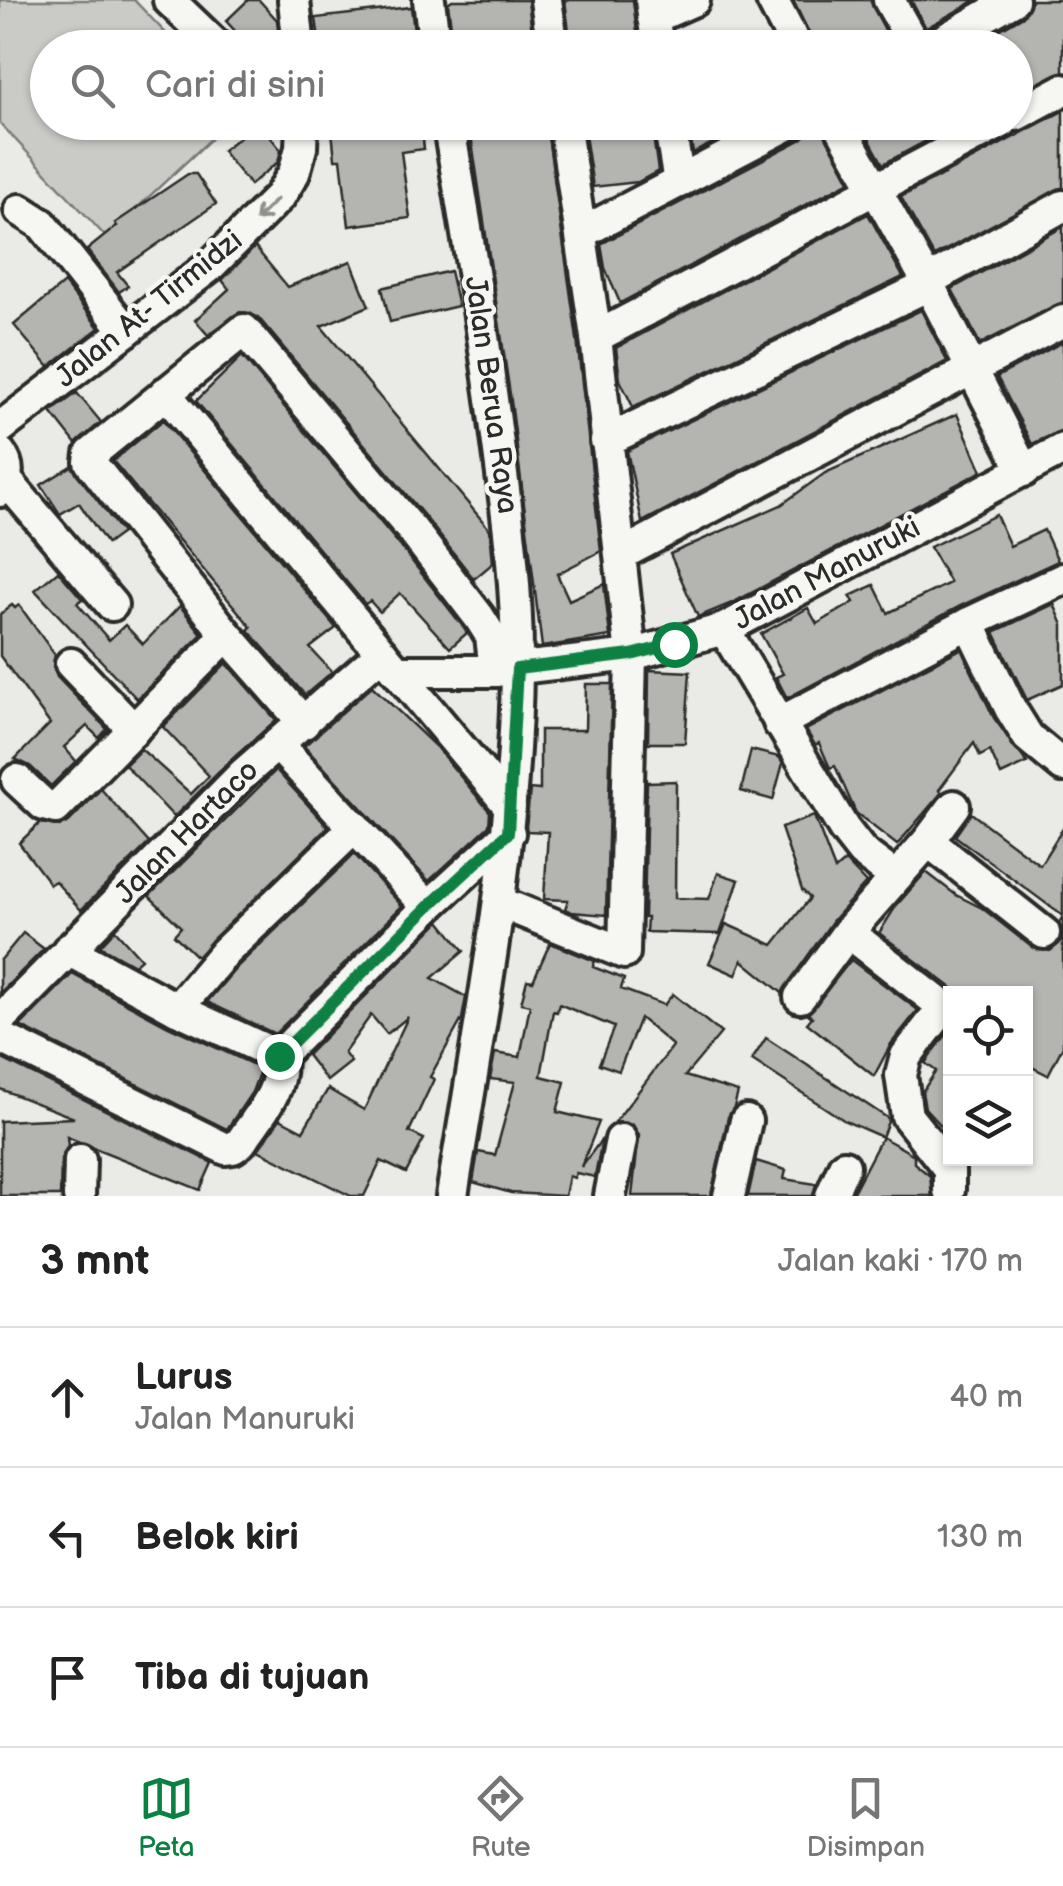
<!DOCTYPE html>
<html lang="id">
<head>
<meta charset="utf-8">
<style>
  body { margin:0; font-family:"Balsamiq Sans",sans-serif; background:#f2f2f2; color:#222 }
  .controls { position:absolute; right:30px; bottom:30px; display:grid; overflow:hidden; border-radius:0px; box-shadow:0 2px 8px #0004 }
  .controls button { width:90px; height:90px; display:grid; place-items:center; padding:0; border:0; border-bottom:2px solid #e0e0e0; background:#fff; color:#222; font:50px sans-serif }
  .stop { position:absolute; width:30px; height:30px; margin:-22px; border:8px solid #0b8043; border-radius:50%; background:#fff }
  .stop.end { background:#0b8043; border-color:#fff; box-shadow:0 2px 10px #0008 }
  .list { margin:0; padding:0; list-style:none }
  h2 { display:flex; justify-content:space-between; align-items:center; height:130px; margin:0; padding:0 40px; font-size:42px }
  h2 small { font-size:32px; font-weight:400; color:#767676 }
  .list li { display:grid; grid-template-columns:65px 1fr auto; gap:30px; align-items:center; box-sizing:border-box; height:140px; padding:0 40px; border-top:2px solid #e0e0e0 }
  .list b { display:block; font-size:38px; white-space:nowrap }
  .list p { margin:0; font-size:32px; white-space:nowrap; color:#767676 }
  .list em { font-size:32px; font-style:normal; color:#767676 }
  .icon { flex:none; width:55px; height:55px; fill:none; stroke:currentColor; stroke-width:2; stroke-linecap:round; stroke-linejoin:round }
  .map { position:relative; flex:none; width:1063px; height:1196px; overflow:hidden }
  .search { position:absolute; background:#fff; box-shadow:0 2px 8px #0004; left:30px; right:30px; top:30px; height:110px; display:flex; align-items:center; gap:25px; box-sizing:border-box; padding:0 35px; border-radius:55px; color:#767676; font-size:38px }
  .sheet { height:550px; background:#fff }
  nav { display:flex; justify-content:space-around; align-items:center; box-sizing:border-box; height:140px; border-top:2px solid #e0e0e0; background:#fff; font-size:28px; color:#767676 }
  nav a { display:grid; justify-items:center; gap:5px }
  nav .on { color:#0b8043 }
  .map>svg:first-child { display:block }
  .green { fill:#cacac7; stroke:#7a7a79; stroke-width:2.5 }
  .building { fill:#b4b4b1; stroke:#2b2b2b; stroke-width:2.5 }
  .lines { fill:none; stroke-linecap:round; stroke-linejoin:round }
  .minor-casing { stroke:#2b2b2b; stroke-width:38 }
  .minor { stroke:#f6f6f2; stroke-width:30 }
  .oneway { stroke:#90908e }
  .route { stroke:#0b8043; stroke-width:12 }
  .labels { text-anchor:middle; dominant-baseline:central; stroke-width:9; stroke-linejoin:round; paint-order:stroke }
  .street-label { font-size:30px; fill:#2b2b2b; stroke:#f6f6f2 }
</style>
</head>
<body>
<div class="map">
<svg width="1063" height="1196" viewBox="0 0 1063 1196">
  <rect width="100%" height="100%" fill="#eaeae6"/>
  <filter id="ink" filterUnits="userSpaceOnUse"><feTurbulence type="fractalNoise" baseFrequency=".01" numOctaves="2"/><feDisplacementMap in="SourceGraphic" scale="20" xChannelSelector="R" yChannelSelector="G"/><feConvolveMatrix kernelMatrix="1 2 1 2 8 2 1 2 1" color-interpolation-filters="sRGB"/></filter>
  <g filter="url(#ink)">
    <!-- green -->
    <polygon class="green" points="0,0 134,0 179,47 48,48 48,122 228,123 106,237 0,123"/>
    <!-- building -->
    <g class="building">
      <polygon points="248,0 259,0 277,20 280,48 251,48 226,21"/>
      <polygon points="452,0 528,0 534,48 458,48 457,42 453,43 448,3"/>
      <polygon points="565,0 633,0 639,48 571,48"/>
      <polygon points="793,0 870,0 894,48 816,48"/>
      <polygon points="911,0 976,0 926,28"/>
      <polygon points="1032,0 1063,0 1063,71 1016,94 1016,48 968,48 1023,16"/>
      <polygon points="411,7 416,47 320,48 316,18"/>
      <polygon points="1063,111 1063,187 934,256 901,197"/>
      <polygon points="258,122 281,150 278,162 250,185 222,151"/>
      <polygon points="331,122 421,122 424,149 401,152 410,218 349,226 341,159 335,159"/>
      <polygon points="469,122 546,122 577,339 601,551 557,574 569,600 604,584 610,636 542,647 511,401"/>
      <polygon points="583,122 651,122 658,171 638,182 593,187"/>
      <polygon points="688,122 752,122 693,153"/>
      <polygon points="812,122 819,122 850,181 620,303 605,268 601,244 802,139 809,131"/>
      <polygon points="860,122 961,122 883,164"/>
      <polygon points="188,174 196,174 216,204 117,272 128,286 119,292 87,250 117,226 115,223"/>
      <polygon points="868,214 903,277 633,407 620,380 616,348"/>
      <polygon points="1063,227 1063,302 980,344 952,289"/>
      <polygon points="255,247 288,287 351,261 369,306 321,326 490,530 493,563 474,579 426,518 258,317 240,312 208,335 195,320 229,289 222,280"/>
      <polygon points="450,271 458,306 390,322 382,288"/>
      <polygon points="64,283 99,328 49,367 14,325"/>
      <polygon points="921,310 947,361 642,522 627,451"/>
      <polygon points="1063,342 1063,430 1032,444 997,377"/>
      <polygon points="242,356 397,542 464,628 467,633 450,648 400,593 380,612 370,601 365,604 196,401"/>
      <polygon points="77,393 101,422 76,444 51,412"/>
      <polygon points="957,414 982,471 732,603 698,617 670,554 781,505 825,473"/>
      <polygon points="163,420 336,628 310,648 332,672 305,695 248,630 251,627 113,461"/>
      <polygon points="72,466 122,533 107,544 79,503 60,514 41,485"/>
      <polygon points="996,515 1010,546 1044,530 1058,561 960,606 787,698 776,677 783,674 761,634 808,608 817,624 854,602 850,596 874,585 888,613 950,583 930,547"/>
      <polygon points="58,571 82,599 77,603 109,640 125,625 143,644 180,606 202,634 137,699 35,590"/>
      <polygon points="1054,604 1063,625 1063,684 1027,700 994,632"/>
      <polygon points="12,605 15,608 19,605 55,655 53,667 57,677 107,729 99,738 87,726 64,747 76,761 51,786 30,766 15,759 50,724 0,656 0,614"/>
      <polygon points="961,649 994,718 1027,763 1001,775 990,751 980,756 974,743 939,790 942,792 897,845 856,813 835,766 830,768 819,743 815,745 806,730"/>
      <polygon points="226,663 276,720 230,761 174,817 125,765 141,749 191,794 209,776 163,727"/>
      <polygon points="649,670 690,672 685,743 648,743"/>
      <polygon points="586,684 612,684 606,915 572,912 565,909 568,900 544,899 548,832 527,831 526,827 530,789 540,790 540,730 585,730"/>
      <polygon points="372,686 436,747 490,812 489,826 429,881 304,746"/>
      <polygon points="751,750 779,757 783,763 773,800 741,791"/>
      <polygon points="276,770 328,827 197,957 174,935 181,927 149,896"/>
      <polygon points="676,781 675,898 709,899 718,873 739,880 720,934 646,932 647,918 644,918 647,782"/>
      <polygon points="101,789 149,843 81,910 55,881 50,884 19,843 40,823 60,826 69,822"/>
      <polygon points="971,813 1040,865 1063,828 1063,1046 1048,1075 1026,1064 1026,994 960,994 879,933 896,906 926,872 956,895 982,908 1033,948 1050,951 1059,944 1063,935 1059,923 1063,916 955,836"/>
      <polygon points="814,816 835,870 845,861 866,883 833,920 782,993 742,960 736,975 709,963 726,924 773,945 810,898 802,890 781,828"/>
      <polygon points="354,854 402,906 275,1034 207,1002 239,965"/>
      <polygon points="440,921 464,951 432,978 466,997 462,1019 430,1077 434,1079 409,1132 424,1139 406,1173 381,1161 364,1196 351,1196 258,1150 280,1119 303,1131 328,1089 364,1110 408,1017 387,1034 371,1015 344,1053 351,1062 327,1081 307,1055"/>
      <polygon points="115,930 141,959 134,965 100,946"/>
      <polygon points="23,933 44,949 0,993 0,961"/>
      <polygon points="550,943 595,961 593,967 624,979 621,989 664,1005 673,994 721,1033 685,1076 738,1092 734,1107 728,1117 711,1196 632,1196 639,1135 633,1125 615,1122 673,1046 640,1018 619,1071 599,1064 614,1027 559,1004 557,1012 553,1011 541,1076 565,1082 557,1112 599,1122 581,1167 602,1139 595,1177 576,1173 574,1178 569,1176 565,1196 511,1193 473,1182 478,1152 495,1155 515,1082 490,1079 495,1053 520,1057 530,1005 521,1003 527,980 533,981"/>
      <polygon points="851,960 918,1010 891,1044 874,1076 807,1023 812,1017 808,1014"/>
      <polygon points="72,974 168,1026 261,1068 252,1092 227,1129 20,1026"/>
      <polygon points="949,1031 950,1032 950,1135 925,1108 922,1092 936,1071 925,1063"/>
      <polygon points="766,1038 889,1119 882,1137 845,1121 752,1060"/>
      <polygon points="0,1058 212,1163 200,1190 67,1137 68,1146 61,1159 60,1196 0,1196 0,1121 74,1118 0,1089"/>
      <polygon points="882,1137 914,1155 914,1163 930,1176 932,1196 851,1196"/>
      <polygon points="756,1161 786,1170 784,1179 816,1184 813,1196 748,1196"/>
    </g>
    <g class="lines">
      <!-- minor casing -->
      <g class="minor-casing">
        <g id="minor">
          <polyline points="169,0 219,48"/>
          <polyline points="294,0 299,48"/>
          <polyline points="429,0 435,48"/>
          <polyline points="546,0 553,48"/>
          <polyline points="651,0 658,48"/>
          <polyline points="772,0 797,48"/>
          <polyline points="889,0 916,48"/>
          <polyline points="653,18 694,0"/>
          <polyline points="930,48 1013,0"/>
          <polyline points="1016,115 1063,90"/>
          <path d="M448,122C467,230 484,336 498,444C508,519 518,595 517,670C515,848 480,1021 452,1196"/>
          <polyline points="669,122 679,182"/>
          <polyline points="838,122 929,285 1024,471"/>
          <polyline points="20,210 42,224 126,331"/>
          <polyline points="581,233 793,122"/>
          <polyline points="926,282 1063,206"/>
          <polyline points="596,337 1002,122"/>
          <polyline points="165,393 510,807"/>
          <polyline points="0,428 210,266 280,196 294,173 301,148 302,122"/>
          <polyline points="606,441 929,285"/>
          <path d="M0,453C10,466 8,478 0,491"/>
          <polyline points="7,481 112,605"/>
          <polyline points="622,554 1063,321"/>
          <polyline points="969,623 1010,708 1028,737 1063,766"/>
          <polyline points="724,629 844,829 862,852 894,876"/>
          <polyline points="71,664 134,730"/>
          <polyline points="397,671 495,671 631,655 724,629 1063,449"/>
          <polyline points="304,723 227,635 90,462 91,454 244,330 412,530 479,617 491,636 495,671"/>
          <polyline points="779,723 969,623 1063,579"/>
          <polyline points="278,745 428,907"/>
          <polyline points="17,780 44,805 56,808 227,635"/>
          <polyline points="928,841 1044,933"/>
          <polyline points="501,903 624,953 631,655 596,337 564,122"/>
          <polyline points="848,932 950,1012"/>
          <polyline points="68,950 177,1009 279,1056"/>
          <polyline points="800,997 848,932 928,841 954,806"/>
          <polyline points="944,1007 906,1056 901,1075 907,1116 949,1169 949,1190"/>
          <polyline points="177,1009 225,952 355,827"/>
          <polyline points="0,1020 243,774 382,653"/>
          <path d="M0,1037L226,1149L233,1148L241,1142C259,1115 284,1090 279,1056"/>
          <polyline points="279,1056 428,907 509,833"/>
          <polyline points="79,1196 80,1160"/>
          <polyline points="610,1196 621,1140"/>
          <polyline points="729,1196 746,1121"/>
          <polyline points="831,1196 844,1166"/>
        </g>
      </g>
      <!-- minor -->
      <use href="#minor" class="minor"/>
    </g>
    <!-- one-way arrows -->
    <defs><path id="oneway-shaft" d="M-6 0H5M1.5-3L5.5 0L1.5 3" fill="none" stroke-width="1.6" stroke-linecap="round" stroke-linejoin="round" transform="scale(2.5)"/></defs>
    <use class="oneway" href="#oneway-shaft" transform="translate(266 210) rotate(135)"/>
  </g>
  <g class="lines" filter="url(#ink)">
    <!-- route -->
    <polyline class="route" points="279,1056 428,907 508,833 517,669 631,655 674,644"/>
  </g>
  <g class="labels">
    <!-- street labels -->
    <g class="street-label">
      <text transform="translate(149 309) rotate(-39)">Jalan At- Tirmidzi</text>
      <text transform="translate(491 395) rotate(82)">Jalan Berua Raya</text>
      <text transform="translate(827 574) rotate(-28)">Jalan Manuruki</text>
      <text transform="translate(187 832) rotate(-45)">Jalan Hartaco</text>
    </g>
  </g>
</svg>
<div class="controls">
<button><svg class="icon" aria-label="locate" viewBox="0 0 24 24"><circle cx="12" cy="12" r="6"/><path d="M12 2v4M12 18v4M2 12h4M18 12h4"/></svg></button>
<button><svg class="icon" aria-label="layers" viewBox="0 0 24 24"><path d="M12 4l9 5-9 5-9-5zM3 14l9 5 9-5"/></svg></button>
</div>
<div class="stop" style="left:674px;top:644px"></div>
<div class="stop end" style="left:279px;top:1056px"></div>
<div class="search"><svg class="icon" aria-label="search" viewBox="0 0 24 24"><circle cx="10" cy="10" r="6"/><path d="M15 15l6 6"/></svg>Cari di sini</div>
</div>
<section class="sheet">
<h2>3 mnt<small>Jalan kaki · 170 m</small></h2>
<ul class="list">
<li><svg class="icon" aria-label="ahead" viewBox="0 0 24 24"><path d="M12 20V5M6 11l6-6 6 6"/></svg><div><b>Lurus</b><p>Jalan Manuruki</p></div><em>40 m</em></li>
<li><svg class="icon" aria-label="left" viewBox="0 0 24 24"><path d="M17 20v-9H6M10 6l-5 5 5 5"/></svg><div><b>Belok kiri</b></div><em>130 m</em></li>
<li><svg class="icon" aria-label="arrive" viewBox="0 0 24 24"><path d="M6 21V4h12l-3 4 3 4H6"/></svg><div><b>Tiba di tujuan</b></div></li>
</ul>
</section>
<nav>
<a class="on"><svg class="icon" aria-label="map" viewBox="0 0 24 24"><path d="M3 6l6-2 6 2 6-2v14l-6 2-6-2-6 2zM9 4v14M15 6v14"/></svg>Peta</a>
<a><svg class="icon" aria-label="directions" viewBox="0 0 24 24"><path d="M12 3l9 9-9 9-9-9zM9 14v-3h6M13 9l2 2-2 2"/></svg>Rute</a>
<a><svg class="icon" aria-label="saved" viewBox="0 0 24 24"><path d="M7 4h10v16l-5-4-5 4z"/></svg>Disimpan</a>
</nav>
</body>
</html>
